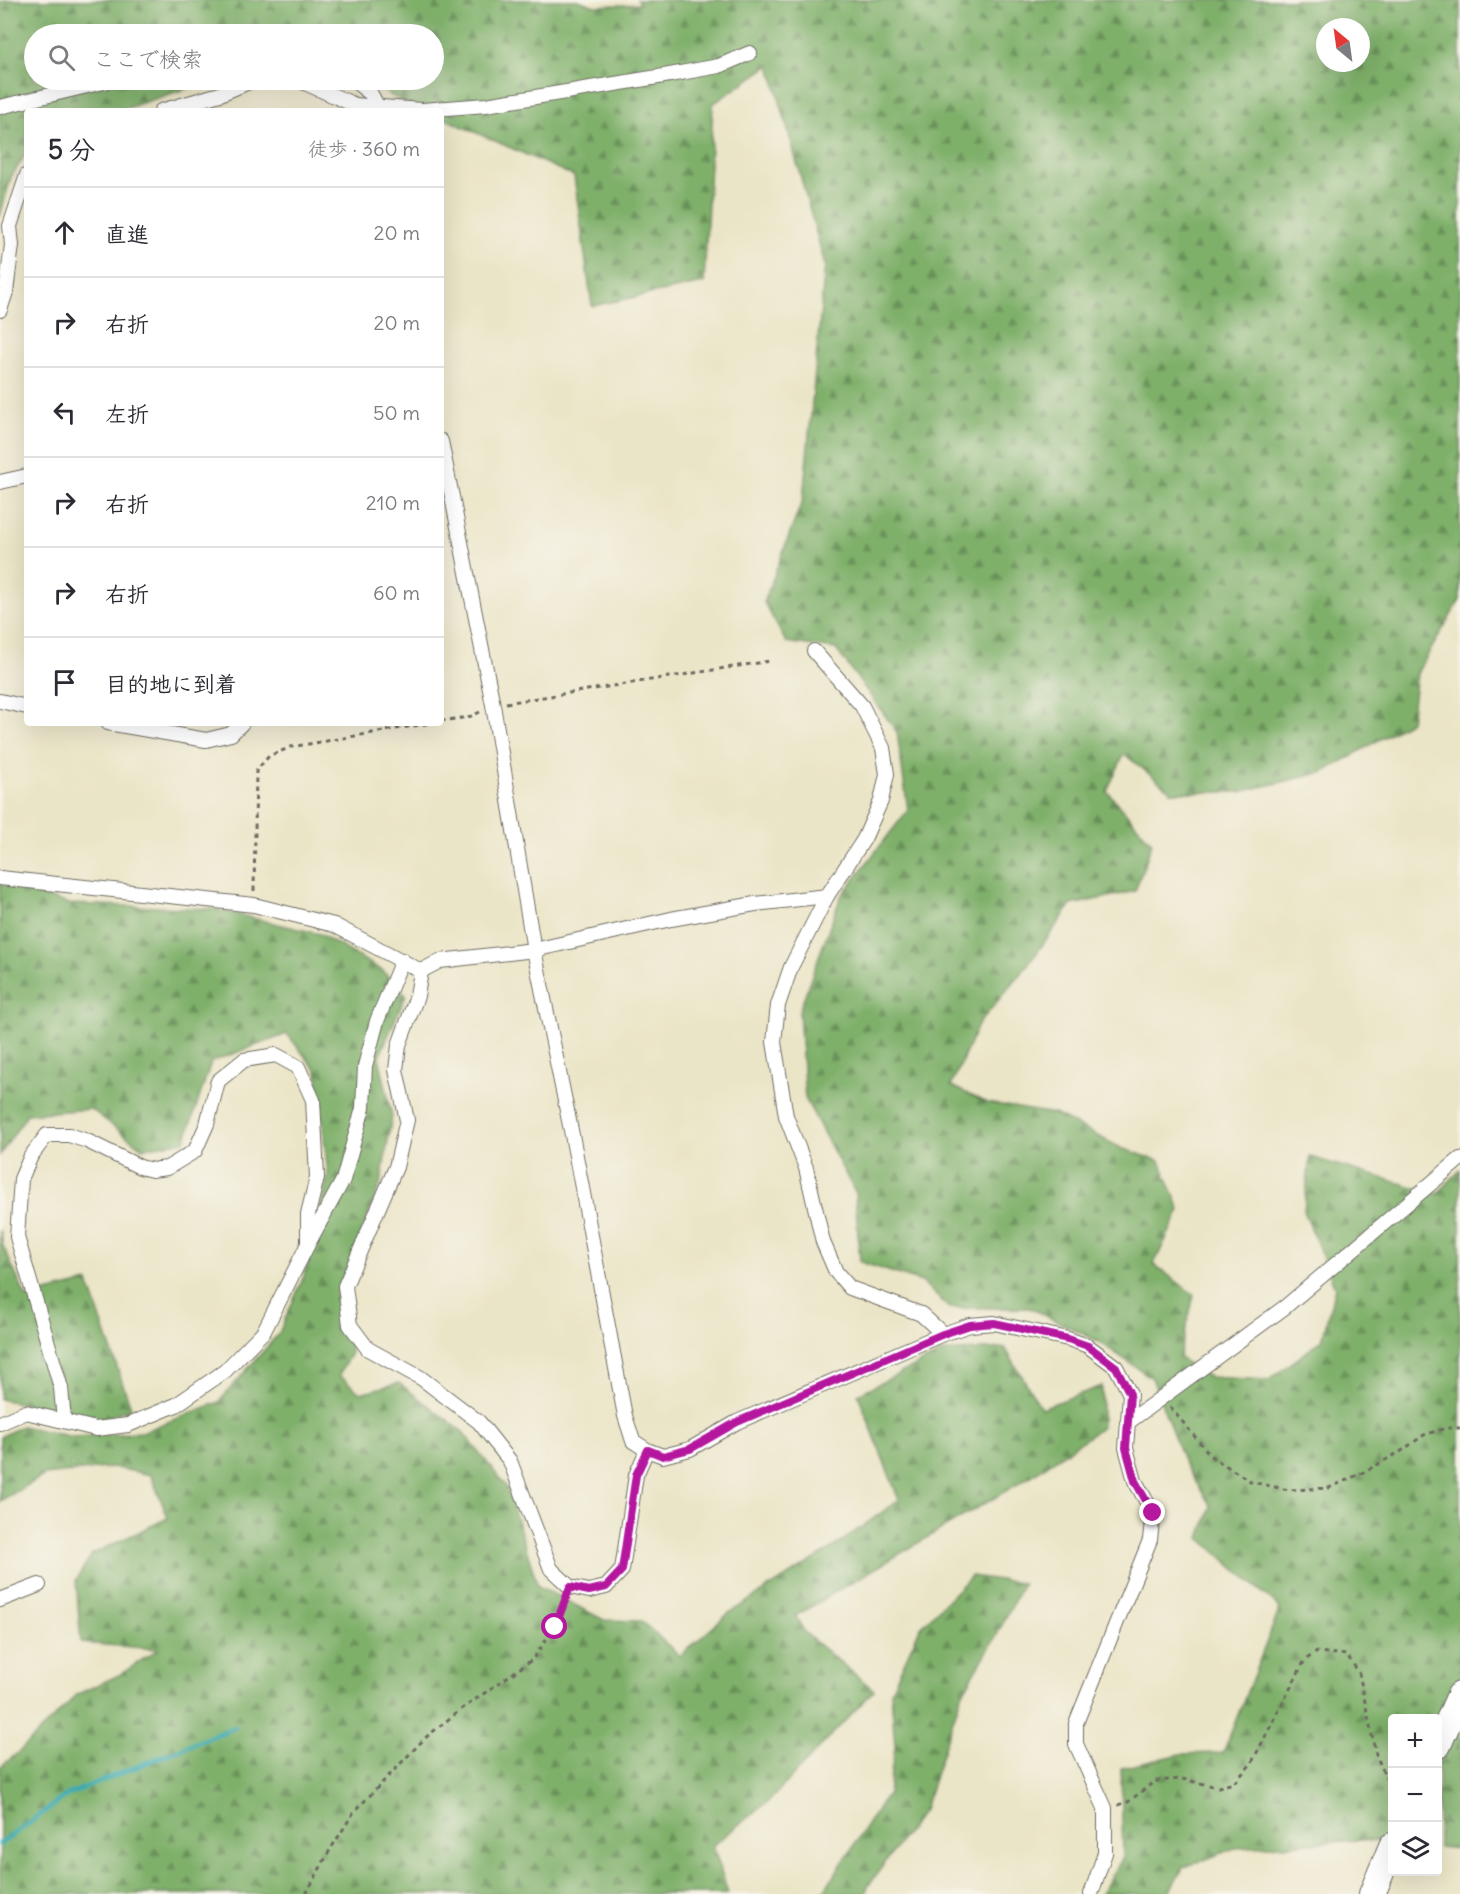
<!DOCTYPE html>
<html lang="ja">
<head>
<meta charset="utf-8">
<style>
  body { margin:0; font-family:Delius,"Klee One",sans-serif; background:#f7f7f7; color:#2b2b33 }
  .controls { position:absolute; right:18px; bottom:18px; display:grid; overflow:hidden; border-radius:6px; box-shadow:0 6px 24px #0002 }
  .controls button { width:54px; height:54px; display:grid; place-items:center; padding:0; border:0; border-bottom:2px solid #e1e1e2; background:#fff; color:#2b2b33; font:30px sans-serif }
  .compass { position:absolute; left:1316px; top:18px; width:54px; height:54px; border-radius:50%; background:#fff; box-shadow:0 6px 24px #0002; rotate:331deg }
  .stop { position:absolute; width:18px; height:18px; margin:-14px; border:4px solid #b5179e; border-radius:50%; background:#fff }
  .stop.end { background:#b5179e; border-color:#fff; box-shadow:0 2px 6px #0008 }
  .list { margin:0; padding:0; list-style:none }
  h2 { display:flex; justify-content:space-between; align-items:center; height:78px; margin:0; padding:0 24px; font-size:26px }
  h2 small { font-size:20px; font-weight:400; color:#7c7c81 }
  .list li { display:grid; grid-template-columns:39px 1fr auto; gap:18px; align-items:center; box-sizing:border-box; height:90px; padding:0 24px; border-top:2px solid #e1e1e2 }
  .list b { display:block; font-size:22px; white-space:nowrap }
  .list em { font-size:20px; font-style:normal; color:#7c7c81 }
  .icon { flex:none; width:33px; height:33px; fill:none; stroke:currentColor; stroke-width:2; stroke-linecap:round; stroke-linejoin:round }
  .map { position:relative; flex:none; width:1460px; height:1894px; overflow:hidden }
  .search { position:absolute; background:#fff; box-shadow:0 6px 24px #0002; left:24px; top:24px; width:420px; height:66px; display:flex; align-items:center; gap:15px; box-sizing:border-box; padding:0 21px; border-radius:33px; color:#7c7c81; font-size:22px }
  .panel { position:absolute; background:#fff; box-shadow:0 6px 24px #0002; left:24px; top:108px; width:420px; height:618px; border-radius:6px }
  .map>svg:first-child { display:block }
  .forest { fill:url(#forest-firs); stroke:#556e4b; stroke-width:1.5; fill-rule:evenodd }
  .lines { fill:none; stroke-linecap:round; stroke-linejoin:round }
  .stream { stroke:#39abb2; stroke-width:5 }
  .street-casing { stroke:#6e6c62; stroke-width:16 }
  .highway-casing { stroke:#6e6c62; stroke-width:28 }
  .path { stroke:#6e6c62; stroke-width:3; stroke-dasharray:4.5 4.5; stroke-linecap:butt }
  .street { stroke:#fff; stroke-width:14 }
  .highway { stroke:#fff; stroke-width:26 }
  .route { stroke:#b5179e; stroke-width:8 }
</style>
</head>
<body>
<div class="map">
<svg width="1460" height="1894" viewBox="0 0 1460 1894">
  <defs>
    <pattern id="forest-firs" width="22" height="20" patternUnits="userSpaceOnUse" patternTransform="scale(1.5)"><rect width="22" height="20" fill="#7fb06b"/><path d="M5 1l3.5 6h-7zM16 11l3.5 6h-7z" fill="#688f58"/></pattern>
  </defs>
  <rect width="100%" height="100%" fill="#f7f3e8"/>
  <filter id="ink" filterUnits="userSpaceOnUse"><feTurbulence type="fractalNoise" baseFrequency=".0167" numOctaves="2"/><feDisplacementMap in="SourceGraphic" scale="12" xChannelSelector="R" yChannelSelector="G"/><feConvolveMatrix kernelMatrix="1 2 1 2 8 2 1 2 1" color-interpolation-filters="sRGB"/></filter>
  <filter id="wash" filterUnits="userSpaceOnUse"><feTurbulence type="fractalNoise" baseFrequency=".008" numOctaves="4" result="noise"/><feDisplacementMap in="SourceGraphic" scale="24" xChannelSelector="R" yChannelSelector="G"/><feGaussianBlur stdDeviation="1.35" result="paint"/><feColorMatrix in="noise" values="0 0 0 0 0 0 0 0 0 0 0 0 0 0 0 0 0 1.4 0 .05"/><feComposite in="paint" operator="in"/></filter>
  <g filter="url(#wash)">
    <rect width="100%" height="100%" fill="#ebe5c7"/>
    <!-- forest -->
    <g class="forest">
      <path d="M6,0H578L595,6L640,4L637,0H1460V600L1417,673L1411,721L1324,772L1240,792H1172L1124,754L1107,791L1152,843L1135,891L1071,905L1028,965L979,1023L951,1086L987,1103L1055,1114L1121,1148L1160,1161L1180,1210L1154,1264L1194,1295L1179,1358L1209,1377L1269,1380L1322,1340L1335,1288L1304,1211L1310,1157L1437,1194L1460,1170V1849L1438,1847V1718H1392V1843L1360,1840L1235,1848L1183,1868L1168,1894H1101L1123,1858L1121,1768L1181,1754L1223,1753L1280,1608L1200,1538L1211,1506L1184,1463L1152,1378L1096,1340L1030,1308H949L922,1282L860,1262L855,1192L805,1098L799,1011L841,896L908,810L897,732L836,649L786,642L764,602L803,499L825,265L770,65L713,104L704,283L592,306L574,176L441,117V111C415,111 388,96 369,80H434V34H34V80H212L118,111H27V152L11,177L0,216V3ZM1325,27H1361V63H1325Z"/>
      <polygon points="0,884 70,904 215,909 320,934 383,971 406,995 379,1057 392,1116 381,1182 339,1290 351,1353 339,1375 360,1393 399,1383 463,1432 506,1486 538,1586 604,1620 641,1621 680,1656 729,1613 831,1549 899,1500 858,1394 943,1352 1005,1348 1041,1408 1102,1386 1102,1427 1031,1476 795,1616 806,1634 874,1690 770,1800 713,1845 728,1894 0,1894 0,1767 20,1751 78,1694 121,1674 158,1649 81,1643 76,1580 92,1554 168,1518 151,1475 112,1467 45,1475 0,1501 0,1437 22,1426 74,1437 142,1432 219,1402 279,1333 304,1276 328,1175 317,1071 287,1034 211,1062 185,1141 142,1148 91,1109 27,1114 0,1155"/>
      <polygon points="0,1229 3,1246 26,1297 88,1282 131,1408 97,1421 0,1399"/>
      <polygon points="971,1576 1023,1583 996,1637 961,1696 924,1809 868,1886 865,1894 822,1894 888,1793 895,1747 891,1691 920,1628"/>
    </g>
    <g class="lines">
      <!-- stream -->
      <polyline class="stream" points="0,1844 67,1795 235,1727"/>
    </g>
  </g>
  <g filter="url(#ink)">
    <g class="lines">
      <!-- street casing -->
      <g class="street-casing">
        <g id="street">
          <polyline points="298,80 355,105 422,110 486,105 664,76 719,66 750,53"/>
          <polyline points="353,80 371,94 380,111"/>
          <polyline points="0,107 112,80"/>
          <polyline points="161,111 220,94 251,81 265,80"/>
          <polyline points="0,310 6,292 12,245 10,226 27,175"/>
          <polyline points="441,441 493,705 534,950 573,1140 625,1416 633,1441 647,1450 663,1456 690,1449 737,1422 943,1334 970,1325 994,1323 1068,1339 1088,1346 1116,1367 1130,1394 1126,1448 1135,1481 1153,1513 1150,1540 1076,1723 1076,1744 1105,1808 1105,1853 1091,1894"/>
          <polyline points="0,482 27,476"/>
          <polyline points="814,651 862,706 883,748 887,774 881,801 864,839 827,896 791,967 778,1005 774,1042 786,1116 806,1168 823,1242 836,1272 850,1288 921,1314 943,1334"/>
          <polyline points="0,701 27,707"/>
          <polyline points="108,723 206,740 231,734 242,723"/>
          <polyline points="0,878 254,905 334,925 421,971"/>
          <polyline points="421,971 417,996 399,1045 396,1070 407,1120 396,1167 345,1286 350,1325 368,1349 421,1378 479,1422 510,1461 551,1569 570,1587 589,1591 606,1587 622,1570 636,1475 647,1450"/>
          <polyline points="421,971 440,961 534,950 671,919 755,904 827,896"/>
          <polyline points="64,1421 61,1388 17,1237 21,1179 31,1156 47,1135 69,1135 87,1141 140,1167 152,1170 167,1168 195,1151 207,1124 218,1081 244,1060 276,1055 298,1067 313,1100 317,1177 308,1214 308,1244"/>
          <polyline points="0,1423 26,1412 96,1429 128,1425 176,1405 225,1371 264,1331 308,1244 343,1180 363,1108 365,1066 377,1021 402,960"/>
          <polyline points="1127,1423 1285,1307 1460,1159"/>
          <polyline points="0,1600 39,1585"/>
        </g>
      </g>
      <!-- highway casing -->
      <g class="highway-casing">
        <g id="highway">
          <polyline points="1438,1745 1460,1695"/>
          <polyline points="1372,1894 1392,1846"/>
        </g>
      </g>
      <!-- path -->
      <g class="path">
        <polyline points="506,703 770,661"/>
        <polyline points="441,721 469,717 480,712"/>
        <polyline points="254,891 256,771 269,756 291,747 431,723"/>
        <polyline points="1170,1407 1212,1457 1252,1482 1289,1490 1329,1488 1360,1474 1400,1452 1424,1435 1446,1428 1460,1428"/>
        <polyline points="1118,1805 1128,1802 1155,1781 1182,1779 1218,1787 1234,1783 1251,1764 1305,1660 1317,1652 1347,1655 1359,1673 1376,1755 1392,1791"/>
        <polyline points="306,1894 330,1850 354,1812 425,1738 459,1711 533,1659 555,1627 565,1600"/>
      </g>
      <!-- street -->
      <use href="#street" class="street"/>
      <!-- highway -->
      <use href="#highway" class="highway"/>
    </g>
  </g>
  <g class="lines" filter="url(#ink)">
    <!-- route -->
    <polyline class="route" points="555,1627 570,1587 589,1591 606,1587 622,1570 636,1475 648,1450 663,1456 690,1449 737,1422 943,1334 970,1325 994,1323 1068,1339 1088,1346 1116,1367 1130,1394 1126,1448 1135,1481 1153,1513"/>
  </g>
</svg>
<div class="controls">
<button>+</button>
<button>−</button>
<button><svg class="icon" aria-label="layers" viewBox="0 0 24 24"><path d="M12 4l9 5-9 5-9-5zM3 14l9 5 9-5"/></svg></button>
</div>
<svg class="compass" viewBox="-18 -18 36 36"><path d="M0-13l5 13h-10z" fill="#e53935"/><path d="M0 13l5-13h-10z" fill="#7c7c81"/></svg>
<div class="stop" style="left:555px;top:1627px"></div>
<div class="stop end" style="left:1153px;top:1513px"></div>
<div class="search"><svg class="icon" aria-label="search" viewBox="0 0 24 24"><circle cx="10" cy="10" r="6"/><path d="M15 15l6 6"/></svg>ここで検索</div>
<section class="panel">
<h2>5 分<small>徒歩 · 360 m</small></h2>
<ul class="list">
<li><svg class="icon" aria-label="ahead" viewBox="0 0 24 24"><path d="M12 20V5M6 11l6-6 6 6"/></svg><div><b>直進</b></div><em>20 m</em></li>
<li><svg class="icon" aria-label="right" viewBox="0 0 24 24"><path d="M7 20v-9h11M14 6l5 5-5 5"/></svg><div><b>右折</b></div><em>20 m</em></li>
<li><svg class="icon" aria-label="left" viewBox="0 0 24 24"><path d="M17 20v-9H6M10 6l-5 5 5 5"/></svg><div><b>左折</b></div><em>50 m</em></li>
<li><svg class="icon" aria-label="right" viewBox="0 0 24 24"><path d="M7 20v-9h11M14 6l5 5-5 5"/></svg><div><b>右折</b></div><em>210 m</em></li>
<li><svg class="icon" aria-label="right" viewBox="0 0 24 24"><path d="M7 20v-9h11M14 6l5 5-5 5"/></svg><div><b>右折</b></div><em>60 m</em></li>
<li><svg class="icon" aria-label="arrive" viewBox="0 0 24 24"><path d="M6 21V4h12l-3 4 3 4H6"/></svg><div><b>目的地に到着</b></div></li>
</ul>
</section>
</div>
</body>
</html>
